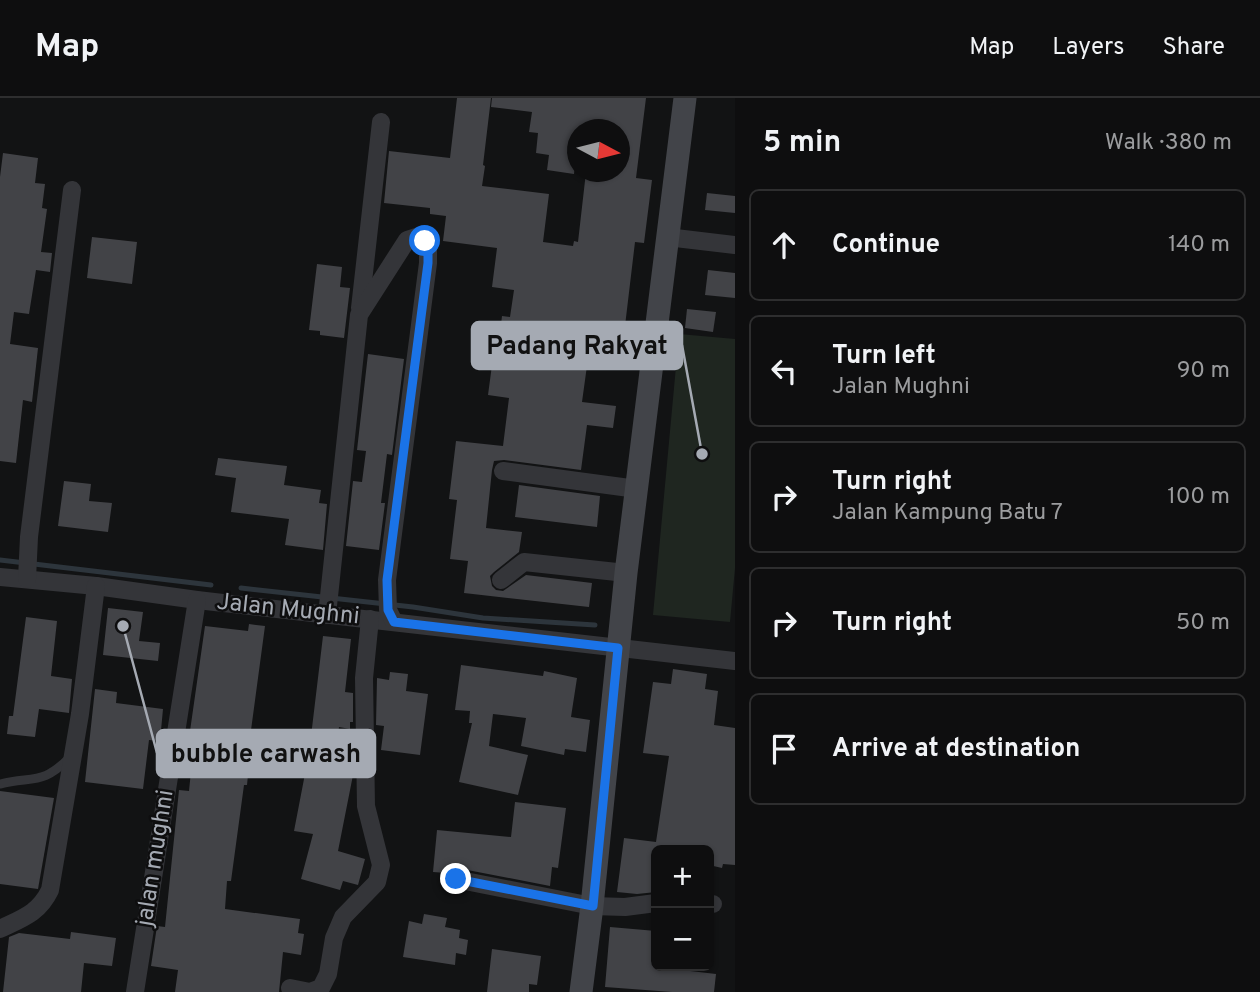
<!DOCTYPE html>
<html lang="en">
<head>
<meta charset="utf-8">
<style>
  body { margin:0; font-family:Overpass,sans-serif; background:#171718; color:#f1f3f6 }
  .controls { position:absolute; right:21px; bottom:21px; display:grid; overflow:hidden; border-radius:10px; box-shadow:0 2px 5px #0004 }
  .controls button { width:63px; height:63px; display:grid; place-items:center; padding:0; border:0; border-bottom:2px solid #2e2e2f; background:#0e0e0f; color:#f1f3f6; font:35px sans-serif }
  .compass { position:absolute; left:567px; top:21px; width:63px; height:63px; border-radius:50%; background:#0e0e0f; box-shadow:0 2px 5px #0004; rotate:97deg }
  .stop { position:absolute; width:21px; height:21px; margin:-16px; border:5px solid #1a73e8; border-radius:50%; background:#fff }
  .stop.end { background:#1a73e8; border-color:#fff; box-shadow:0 2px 7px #0008 }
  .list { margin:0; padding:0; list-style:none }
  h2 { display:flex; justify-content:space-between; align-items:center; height:91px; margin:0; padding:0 28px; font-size:30px }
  h2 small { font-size:23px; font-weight:400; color:#9b9c9e }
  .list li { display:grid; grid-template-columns:46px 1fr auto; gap:21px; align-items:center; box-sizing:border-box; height:112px; margin:0 14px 14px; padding:0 14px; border:2px solid #2e2e2f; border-radius:10px }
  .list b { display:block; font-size:26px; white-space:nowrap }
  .list p { margin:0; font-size:23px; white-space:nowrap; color:#9b9c9e }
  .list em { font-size:23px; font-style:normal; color:#9b9c9e }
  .icon { flex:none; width:38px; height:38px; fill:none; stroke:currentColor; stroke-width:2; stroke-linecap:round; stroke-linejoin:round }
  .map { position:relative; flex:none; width:735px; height:894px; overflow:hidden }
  header { display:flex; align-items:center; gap:42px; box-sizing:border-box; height:98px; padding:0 35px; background:#0e0e0f; border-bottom:2px solid #2e2e2f }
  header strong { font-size:33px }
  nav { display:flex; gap:38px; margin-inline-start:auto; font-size:24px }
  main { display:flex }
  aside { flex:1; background:#0e0e0f }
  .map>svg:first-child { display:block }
  .green { fill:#1f2620 }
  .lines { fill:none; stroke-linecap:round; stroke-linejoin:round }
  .stream { stroke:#2d353c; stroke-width:5 }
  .building { fill:#424347 }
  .lane { stroke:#343539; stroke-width:9 }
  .street { stroke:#343539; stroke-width:18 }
  .secondary { stroke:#424449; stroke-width:23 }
  .route { stroke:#1a73e8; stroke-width:9 }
  .labels { text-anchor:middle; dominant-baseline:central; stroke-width:5; stroke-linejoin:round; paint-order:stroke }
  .street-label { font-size:24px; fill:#a5aab3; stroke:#0e0e0f }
  .leader { fill:none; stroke:#a5aab3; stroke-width:2.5 }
  .callout-dot { fill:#a5aab3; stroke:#0e0e0f; stroke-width:2.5 }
  .callout { fill:#a5aab3; stroke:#a5aab3; stroke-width:2.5 }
  .callout-label { font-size:26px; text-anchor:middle; font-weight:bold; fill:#111 }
</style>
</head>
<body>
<header>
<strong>Map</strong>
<nav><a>Map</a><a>Layers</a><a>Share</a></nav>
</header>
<main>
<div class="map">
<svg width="735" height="894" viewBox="0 0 735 894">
  <rect width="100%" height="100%" fill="#121314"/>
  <!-- green -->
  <polygon class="green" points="679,236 735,241 735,470 730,524 653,517"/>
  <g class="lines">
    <!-- stream -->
    <g class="stream">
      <polyline points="0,462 211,487"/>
      <polyline points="241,490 413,509 483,520 595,527"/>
    </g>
  </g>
  <!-- building -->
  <g class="building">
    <polygon points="457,0 491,0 483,67 485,68 482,88 549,96 543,144 573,148 574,143 578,144 586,74 620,74 620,32 578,32 574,76 547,72 549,57 536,55 538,35 529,34 532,14 491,9 492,0 646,0 636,80 652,82 644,145 635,144 625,228 593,224 582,304 616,308 613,330 587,327 581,372 504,362 494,363 492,372 486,430 522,434 519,454 494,474 490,478 492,488 496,492 503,493 526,477 592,485 589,509 464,495 468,463 450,461 457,402 449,401 456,343 503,348 509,300 488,297 494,252 498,252 502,218 510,219 514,192 492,189 497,150 443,143 446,118 430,116 430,110 384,105 389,53 450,60"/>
    <polygon points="3,55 38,60 35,85 45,86 42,110 47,111 41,154 52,155 50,174 36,172 29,216 14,214 10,246 38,250 32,304 23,302 16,365 0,363 0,79"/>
    <polygon points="707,95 735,98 735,115 705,112"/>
    <polygon points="92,139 137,144 132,186 87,180"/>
    <polygon points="317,166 342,169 340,189 350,190 344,240 320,237 320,233 309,232"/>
    <polygon points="708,172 735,175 735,200 705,197"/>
    <polygon points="687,211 716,214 713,234 685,230"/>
    <polygon points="368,256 404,261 392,357 387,356 381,405 385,405 379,452 346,448 353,383 362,384 366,353 357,352"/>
    <polygon points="218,360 287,368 284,387 321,392 319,405 327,406 323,452 285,447 289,421 231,414 236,380 215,377"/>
    <polygon points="64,383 91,386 89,403 112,405 108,434 58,428"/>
    <polygon points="519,387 600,398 597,429 515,419"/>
    <polygon points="108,510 143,514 139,543 160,545 158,563 103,557"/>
    <polygon points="26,519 57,523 51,578 72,581 69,615 39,611 35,639 7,636 9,618 13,618"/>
    <polygon points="249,526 265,528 249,647 251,647 247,687 244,687 231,783 227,783 225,811 300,821 298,835 304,836 301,857 283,854 279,894 175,894 178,872 151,868 157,828 165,829 179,692 189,693 195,634 190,633 205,528 248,533"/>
    <polygon points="323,538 351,541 345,594 353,595 353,624 350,624 350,631 339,629 333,673 353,677 338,753 365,761 358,787 343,783 340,792 301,781 313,736 294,733 309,655"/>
    <polygon points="461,567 543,578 544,573 577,580 571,619 590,622 586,654 565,651 564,657 521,648 526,620 493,616 489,648 528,657 518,697 459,684 472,625 469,625 470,613 455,612"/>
    <polygon points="673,571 707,576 705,591 718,593 714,627 735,630 735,767 723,766 722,770 709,767 709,752 656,752 656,794 637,796 617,794 624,740 656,744 669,658 643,655 653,584 671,586"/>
    <polygon points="390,574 408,576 406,593 428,596 420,657 381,652 384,628 376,627 377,580 389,582"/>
    <polygon points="95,591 117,594 116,605 163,611 160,643 149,642 143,691 85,684"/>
    <polygon points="0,693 54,700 38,791 0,786"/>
    <polygon points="515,704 566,710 558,770 552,769 550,788 457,770 451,771 446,775 433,774 437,732 511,739"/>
    <polygon points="424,816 447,820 445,829 460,832 459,840 468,842 466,857 456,855 455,867 403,859 409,823 422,826"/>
    <polygon points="610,829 656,833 656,869 716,876 714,894 672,894 605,889"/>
    <polygon points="71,834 116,840 112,868 84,865 81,894 3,894 9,839 19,835 70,841"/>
    <polygon points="492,851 541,858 537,887 529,886 529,894 487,894"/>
  </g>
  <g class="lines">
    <!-- lane -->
    <path class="lane" d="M0,686C34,678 43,687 70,659"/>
    <!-- street -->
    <g class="street">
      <polyline points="667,139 735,147"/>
      <polyline points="360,210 381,24"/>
      <polyline points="503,373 637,391"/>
      <polyline points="0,479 96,488 197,502 735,563"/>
      <polyline points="27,481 29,439 72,92"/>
      <polyline points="501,482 524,464 626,475"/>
      <polyline points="327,517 359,217 407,142 416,139 425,143 428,151 428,165 387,482 388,512 394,524"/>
      <polyline points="455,781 592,808 625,809 656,805"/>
      <polyline points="709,806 713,806"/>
      <path d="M0,831C23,820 39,815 50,792L80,616L96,488"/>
      <polyline points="290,890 310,894 321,890 328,876 334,840 343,819 377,784 381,767 366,708 364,580 370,521"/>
      <polyline points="135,894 197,502"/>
    </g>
    <!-- secondary -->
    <polyline class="secondary" points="581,894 592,808 626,475 685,0"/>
  </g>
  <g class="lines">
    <!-- route -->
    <polyline class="route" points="425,143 428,152 428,165 387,482 388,512 394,524 618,550 593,808 456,781"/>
  </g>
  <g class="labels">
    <!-- street labels -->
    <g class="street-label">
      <text transform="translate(288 512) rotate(6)">Jalan Mughni</text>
      <text transform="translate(156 760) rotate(-81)">jalan mughni</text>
    </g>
  </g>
  <!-- callouts -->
  <path class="leader" d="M702 356L682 247M123 528L157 655"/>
  <g class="callout-dot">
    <circle cx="702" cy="356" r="7"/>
    <circle cx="123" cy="528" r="7"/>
  </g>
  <g class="callout">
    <rect x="472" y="224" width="210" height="47" rx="7"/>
    <rect x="157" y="632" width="218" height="47" rx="7"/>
  </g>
  <g class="callout-label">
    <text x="577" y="256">Padang Rakyat</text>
    <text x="266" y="664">bubble carwash</text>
  </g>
</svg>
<div class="controls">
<button>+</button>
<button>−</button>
</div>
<svg class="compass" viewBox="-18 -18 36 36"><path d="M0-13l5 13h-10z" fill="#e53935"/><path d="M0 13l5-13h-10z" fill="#9b9c9e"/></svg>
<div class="stop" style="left:425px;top:143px"></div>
<div class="stop end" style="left:456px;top:781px"></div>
</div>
<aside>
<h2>5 min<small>Walk · 380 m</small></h2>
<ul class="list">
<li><svg class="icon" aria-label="ahead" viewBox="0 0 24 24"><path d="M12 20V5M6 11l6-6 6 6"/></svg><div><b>Continue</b></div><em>140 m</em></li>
<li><svg class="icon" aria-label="left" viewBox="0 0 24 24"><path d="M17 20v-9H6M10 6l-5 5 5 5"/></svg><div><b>Turn left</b><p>Jalan Mughni</p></div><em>90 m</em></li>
<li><svg class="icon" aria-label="right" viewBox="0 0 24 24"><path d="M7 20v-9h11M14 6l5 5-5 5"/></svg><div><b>Turn right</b><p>Jalan Kampung Batu 7</p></div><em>100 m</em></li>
<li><svg class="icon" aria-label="right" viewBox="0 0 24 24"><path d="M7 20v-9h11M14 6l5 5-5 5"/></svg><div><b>Turn right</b></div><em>50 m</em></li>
<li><svg class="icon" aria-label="arrive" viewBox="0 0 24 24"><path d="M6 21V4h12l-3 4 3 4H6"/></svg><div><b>Arrive at destination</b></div></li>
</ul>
</aside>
</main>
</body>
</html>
